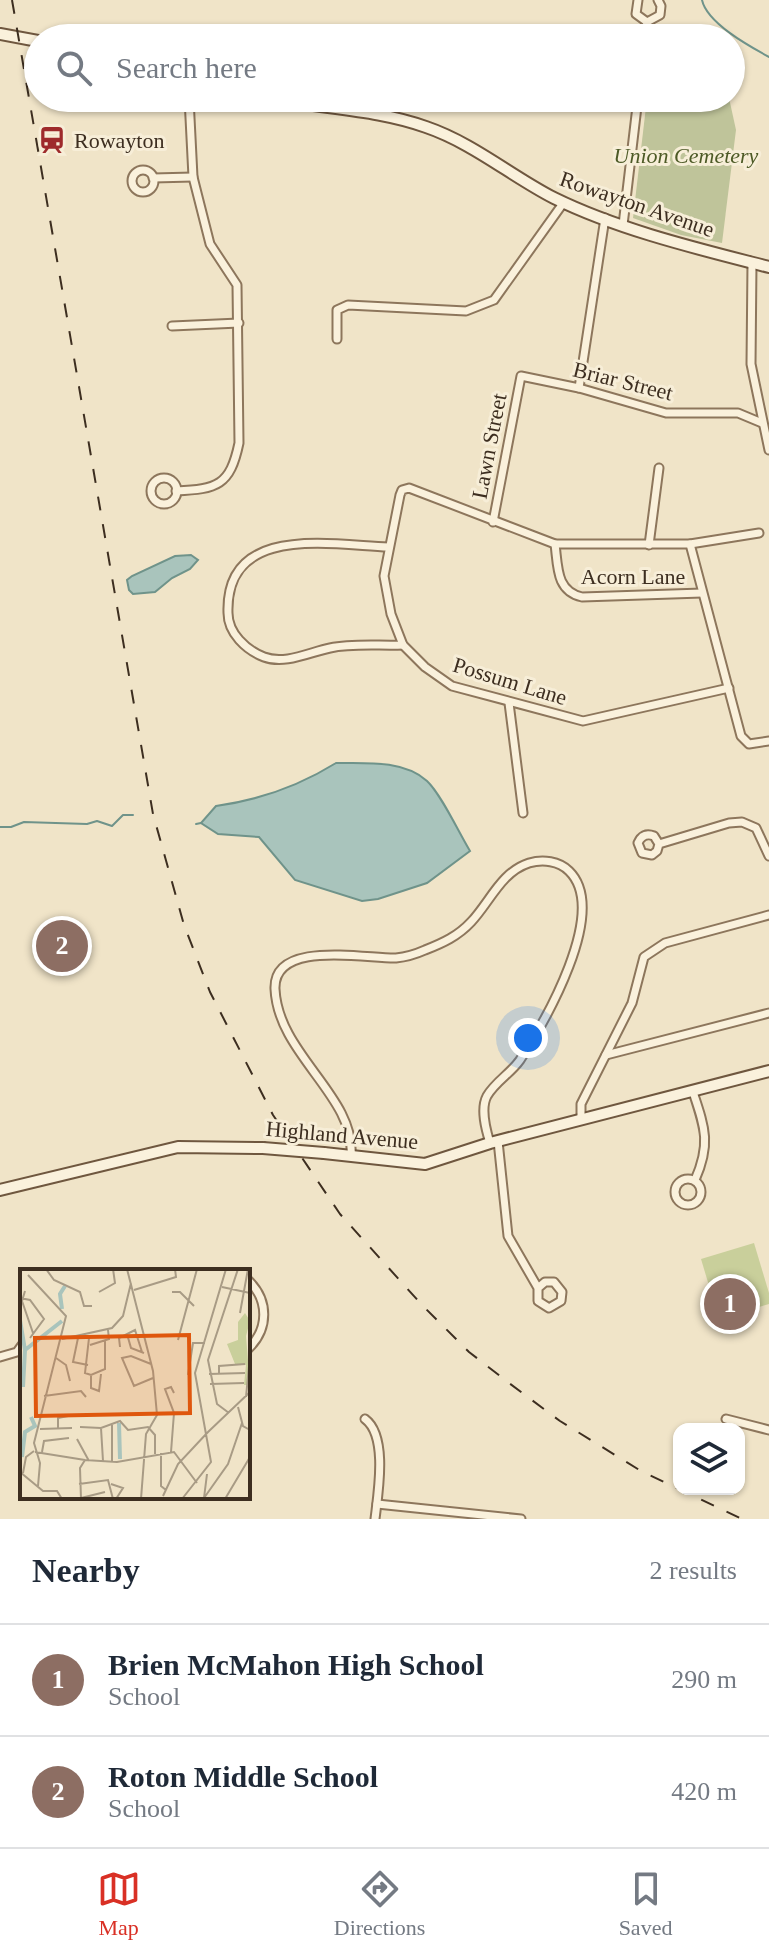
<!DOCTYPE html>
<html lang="en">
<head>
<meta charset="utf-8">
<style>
  body { margin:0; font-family:"Times New Roman",serif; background:#f6f6f7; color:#1f2937 }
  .controls { position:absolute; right:24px; bottom:24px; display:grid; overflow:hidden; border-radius:16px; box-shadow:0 2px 6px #0004 }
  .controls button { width:72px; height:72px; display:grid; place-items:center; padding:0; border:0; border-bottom:2px solid #e0e1e3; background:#fff; color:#1f2937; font:40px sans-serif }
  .you { position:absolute; left:528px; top:1038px; width:28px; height:28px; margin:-20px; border:6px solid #fff; border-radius:50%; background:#1a73e8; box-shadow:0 0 0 12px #1a73e833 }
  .badge { display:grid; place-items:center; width:52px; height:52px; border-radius:50%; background:#d93025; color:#fff; font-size:26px; font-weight:700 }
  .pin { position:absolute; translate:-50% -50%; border:4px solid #fff; box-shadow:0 2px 8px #0006 }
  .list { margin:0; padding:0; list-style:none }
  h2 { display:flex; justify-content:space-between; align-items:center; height:104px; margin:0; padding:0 32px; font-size:34px }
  h2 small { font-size:26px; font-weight:400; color:#747a83 }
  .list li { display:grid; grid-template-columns:52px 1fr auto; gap:24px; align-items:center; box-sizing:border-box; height:112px; padding:0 32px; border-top:2px solid #e0e1e3 }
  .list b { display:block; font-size:30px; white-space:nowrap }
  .list p { margin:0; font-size:26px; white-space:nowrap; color:#747a83 }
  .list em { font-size:26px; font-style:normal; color:#747a83 }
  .icon { flex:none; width:44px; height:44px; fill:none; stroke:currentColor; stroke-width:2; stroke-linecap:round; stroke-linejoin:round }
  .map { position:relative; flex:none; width:769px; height:1519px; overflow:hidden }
  .search { position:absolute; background:#fff; box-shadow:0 2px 6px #0004; left:24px; right:24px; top:24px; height:88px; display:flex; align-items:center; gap:20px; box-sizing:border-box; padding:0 28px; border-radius:44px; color:#747a83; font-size:30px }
  .sheet { height:328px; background:#fff }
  nav { display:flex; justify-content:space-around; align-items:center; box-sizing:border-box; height:112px; border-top:2px solid #e0e1e3; background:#fff; font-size:22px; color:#747a83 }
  nav a { display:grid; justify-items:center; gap:4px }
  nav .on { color:#d93025 }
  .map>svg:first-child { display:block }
  .green { fill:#c9cf9b }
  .cemetery { fill:#bfc49a }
  .water { fill:#a9c4bc; stroke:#6f938a; stroke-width:2 }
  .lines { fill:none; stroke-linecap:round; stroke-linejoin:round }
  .stream { stroke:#6f938a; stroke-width:2 }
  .street-casing { stroke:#8d765c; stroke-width:11 }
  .secondary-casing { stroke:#6f573f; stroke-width:14 }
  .street { stroke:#faf1dc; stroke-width:7 }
  .secondary { stroke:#faf1dc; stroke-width:10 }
  .rail { stroke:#3d2e20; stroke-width:2; stroke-dasharray:14 14; stroke-linecap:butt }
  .secondary-bridge-casing { stroke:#6f573f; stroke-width:14; stroke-linecap:butt }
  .secondary-bridge { stroke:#faf1dc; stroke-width:10 }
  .labels { text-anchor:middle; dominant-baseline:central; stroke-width:6; stroke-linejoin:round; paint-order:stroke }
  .poi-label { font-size:22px; fill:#3d2e20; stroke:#f7eed8; text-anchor:start }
  .park-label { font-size:22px; font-style:italic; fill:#4d5a26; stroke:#f7eed8 }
  .street-label { font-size:22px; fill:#3d2e20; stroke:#f7eed8 }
  .inset-river { fill:none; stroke:#a9c4bc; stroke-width:4 }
  .inset-road { fill:none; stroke:#a89b85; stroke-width:2 }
  .view { fill:#df570d; fill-opacity:0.15; stroke:#df570d; stroke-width:4 }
  .inset-edge { fill:none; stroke:#3d2e20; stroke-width:4 }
</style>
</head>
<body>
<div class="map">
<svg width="769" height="1519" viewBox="0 0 769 1519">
  <rect width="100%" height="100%" fill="#f0e4c8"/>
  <!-- green -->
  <polygon class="green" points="754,1243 769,1293 769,1304 719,1319 701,1259"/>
  <!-- cemetery -->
  <polygon class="cemetery" points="647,98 729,98 736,130 722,243 681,235 633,218"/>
  <!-- water -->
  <g class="water">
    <polygon points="191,555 198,560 190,569 172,578 155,592 133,594 129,590 127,580 132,576 175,556"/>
    <path d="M336,763C365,763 404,760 427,781C441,794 459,833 470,851L427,883L378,899L362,901L295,880L259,837L218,834L201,823L216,806C259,800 299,786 336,763Z"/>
  </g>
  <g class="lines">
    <!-- stream -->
    <g class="stream">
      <path d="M702,0C707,23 749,46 769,57"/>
      <polyline points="196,824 201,823"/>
      <polyline points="0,827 11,827 24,822 87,824 97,821 112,826 123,815 133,815"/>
    </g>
    <!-- street casing -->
    <g class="street-casing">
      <g id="street">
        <polyline points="638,0 636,14 647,22"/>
        <polyline points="647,22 660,15 661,6 658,0"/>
        <polyline points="645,38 647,22"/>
        <circle cx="143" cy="181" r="11"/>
        <polyline points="153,178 193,177"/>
        <polyline points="623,225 638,98"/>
        <polyline points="752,263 751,364 769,450"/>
        <polyline points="172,326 239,323"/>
        <polyline points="337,339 337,310 348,305 466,311 494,300 564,202"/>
        <polyline points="579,388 605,218"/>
        <circle cx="164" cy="491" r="13"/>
        <path d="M176,491C217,489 230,486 239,443L237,285L210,244L193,177L189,98"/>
        <polyline points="493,522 521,376 579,388 666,413 738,413 762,423"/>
        <path d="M555,544C558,567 556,591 582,597L702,593"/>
        <polyline points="690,544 741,736 749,744 769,741"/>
        <polyline points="649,545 659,468"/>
        <path d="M388,547C332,545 225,523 228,613C228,633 246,650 264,657C285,665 310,652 330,648C353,643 380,646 403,645"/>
        <polyline points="729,688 583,721 452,686 425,667 403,645 391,614 384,576 400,495 402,490 409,488 555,544 690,544 759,533"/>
        <polyline points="509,703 523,813"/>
        <path d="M659,844L654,836C646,833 641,836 638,843L642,853L652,855L657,851L659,844L729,823L742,822L756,828L769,856"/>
        <polyline points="606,1055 769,1013"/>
        <path d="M693,1092C705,1128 711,1144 695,1180"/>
        <polyline points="581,1119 581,1104 632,1003 644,957 665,943 769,915"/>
        <polyline points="498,1141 508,1236 538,1288 538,1301 549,1308 561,1301 562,1292 554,1282 545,1282 538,1288"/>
        <path d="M351,1156C356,1096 278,1055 275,989C273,939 367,959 396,958C406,957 416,954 425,950C443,943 458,936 471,922C490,902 501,872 529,863C543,859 559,861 569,871C610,911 544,1023 520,1060C511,1073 495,1082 487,1096C480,1109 486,1130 490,1143"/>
        <circle cx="688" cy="1192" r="13"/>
        <path d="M248,1280C269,1300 269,1329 248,1349"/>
        <polyline points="0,1357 17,1352 22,1345"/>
        <path d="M365,1419C388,1436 378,1493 375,1519"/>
        <polyline points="726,1419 769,1430"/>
        <polyline points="377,1504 521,1519"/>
      </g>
    </g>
    <!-- secondary casing -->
    <g class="secondary-casing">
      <g id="secondary">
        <polyline points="0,34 38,41"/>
        <path d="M271,98C322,109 376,109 426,127C473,143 511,176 554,198C619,230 699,249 769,267"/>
        <polyline points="324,1153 425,1164 490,1143 769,1071"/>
        <polyline points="0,1190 178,1147 263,1148"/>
      </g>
    </g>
    <!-- street -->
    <use href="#street" class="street"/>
    <!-- secondary -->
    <use href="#secondary" class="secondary"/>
    <!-- rail -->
    <polyline class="rail" points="12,0 153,814 184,925 210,992 273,1115 340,1214 422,1305 469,1352 509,1383 560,1421 641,1471 742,1519"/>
    <!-- secondary-bridge casing -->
    <g class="secondary-bridge-casing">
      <polyline id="secondary-bridge" points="263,1148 324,1153"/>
    </g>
    <!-- secondary-bridge -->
    <use href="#secondary-bridge" class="secondary-bridge"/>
  </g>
  <!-- icons -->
  <defs>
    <g id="station-bare" transform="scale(2.16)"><path d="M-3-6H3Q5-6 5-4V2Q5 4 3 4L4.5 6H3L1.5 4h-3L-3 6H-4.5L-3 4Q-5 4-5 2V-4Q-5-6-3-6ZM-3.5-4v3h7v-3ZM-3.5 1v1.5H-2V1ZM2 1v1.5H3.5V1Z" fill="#9e2a2b" stroke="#f7eed8" stroke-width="2.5" paint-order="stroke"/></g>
  </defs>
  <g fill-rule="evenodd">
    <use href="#station-bare" x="52" y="140"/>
  </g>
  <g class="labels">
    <!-- poi labels -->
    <g class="poi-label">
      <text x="74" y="140">Rowayton</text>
    </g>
    <!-- park labels -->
    <g class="park-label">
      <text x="686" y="155">Union Cemetery</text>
    </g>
    <!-- street labels -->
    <g class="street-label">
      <text transform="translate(637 204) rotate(19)">Rowayton Avenue</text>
      <text transform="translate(623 381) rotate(14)">Briar Street</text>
      <text transform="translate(489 446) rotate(-79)">Lawn Street</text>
      <text x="633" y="576">Acorn Lane</text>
      <text transform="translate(510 681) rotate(17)">Possum Lane</text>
      <text transform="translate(342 1135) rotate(5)">Highland Avenue</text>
    </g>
  </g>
  <!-- overview -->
  <g transform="translate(20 1269)">
    <rect width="230" height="230" fill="#f0e4c8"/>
    <path d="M225,44L230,52L226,67L230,116H224L226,96L215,95L207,75L218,71V53Z" fill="#c9cf9b"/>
    <path class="inset-river" d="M42,40L40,25L45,17M0,51L5,81M3,118L5,81L42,52M99,154L100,190M2,188L5,163L15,157L11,148"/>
    <path class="inset-road" d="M26,0L34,11L60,23L64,37H72M107,0L133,102L137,146L126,165L121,230M8,6L46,47L14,174L20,194L18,217M202,18L230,24M114,21L156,8L155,0M5,22L2,32L13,64M79,23L95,14L93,0M152,23H160L174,37M0,29L10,31L24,50L10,69M220,44L228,0M107,65L111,79L124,84M58,69L53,93L68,96M69,69L65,104L71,106L85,100V72M42,70L92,59L103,47L111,14M158,71L177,0M70,76L89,70L88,61M100,78L99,69L115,61L122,83M36,89L46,96L50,112M131,95L111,87L102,89L114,117L133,109M189,105L225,104M199,105V97L225,95M71,106V119L79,122L81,105M168,106L173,74H185M190,115L224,114M24,127L61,122L66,128M226,128L230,87M218,138L223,157L230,161M209,144L197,135L188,91L218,0M92,155V193M60,158L81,159L100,152L108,161L128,158L135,166V185M38,159V149L53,146M81,159L83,192M20,160L52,159M188,163L230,123M57,170L69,192M15,183L65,191M22,183L24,172L49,169M151,183L154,144L145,120L151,118L154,124M141,184V217L146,221M0,203L23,222H37L42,230M3,204L6,188L14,182M59,215L88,211L93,230M91,215L103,219L96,230M143,227L158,195L188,163M61,229L85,223M184,229L208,195L222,154M184,229L187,205M61,230L60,199L65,191L97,193L154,183L177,214M162,230L191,193L175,104L206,0M205,230L230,188"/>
    <path class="view" d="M169,66L170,144L16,147L15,69Z"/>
    <rect width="230" height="230" class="inset-edge"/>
  </g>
</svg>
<div class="controls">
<button><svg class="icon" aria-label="layers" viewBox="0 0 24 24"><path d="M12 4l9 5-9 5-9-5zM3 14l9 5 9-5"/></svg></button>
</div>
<div class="you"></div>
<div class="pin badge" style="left:730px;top:1304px;background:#8d6e63">1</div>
<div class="pin badge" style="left:62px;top:946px;background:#8d6e63">2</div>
<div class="search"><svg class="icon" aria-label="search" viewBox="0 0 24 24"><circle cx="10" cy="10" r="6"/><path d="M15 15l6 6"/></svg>Search here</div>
</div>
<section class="sheet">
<h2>Nearby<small>2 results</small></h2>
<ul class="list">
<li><span class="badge" style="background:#8d6e63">1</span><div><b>Brien McMahon High School</b><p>School</p></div><em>290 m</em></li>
<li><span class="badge" style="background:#8d6e63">2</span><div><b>Roton Middle School</b><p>School</p></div><em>420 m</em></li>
</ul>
</section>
<nav>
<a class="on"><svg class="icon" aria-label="map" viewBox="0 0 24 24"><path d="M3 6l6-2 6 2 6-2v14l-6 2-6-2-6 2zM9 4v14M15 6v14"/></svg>Map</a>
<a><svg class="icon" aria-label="directions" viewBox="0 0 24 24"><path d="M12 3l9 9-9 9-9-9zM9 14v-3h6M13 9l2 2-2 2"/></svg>Directions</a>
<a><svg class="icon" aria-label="saved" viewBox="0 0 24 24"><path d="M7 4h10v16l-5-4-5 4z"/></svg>Saved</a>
</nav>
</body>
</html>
